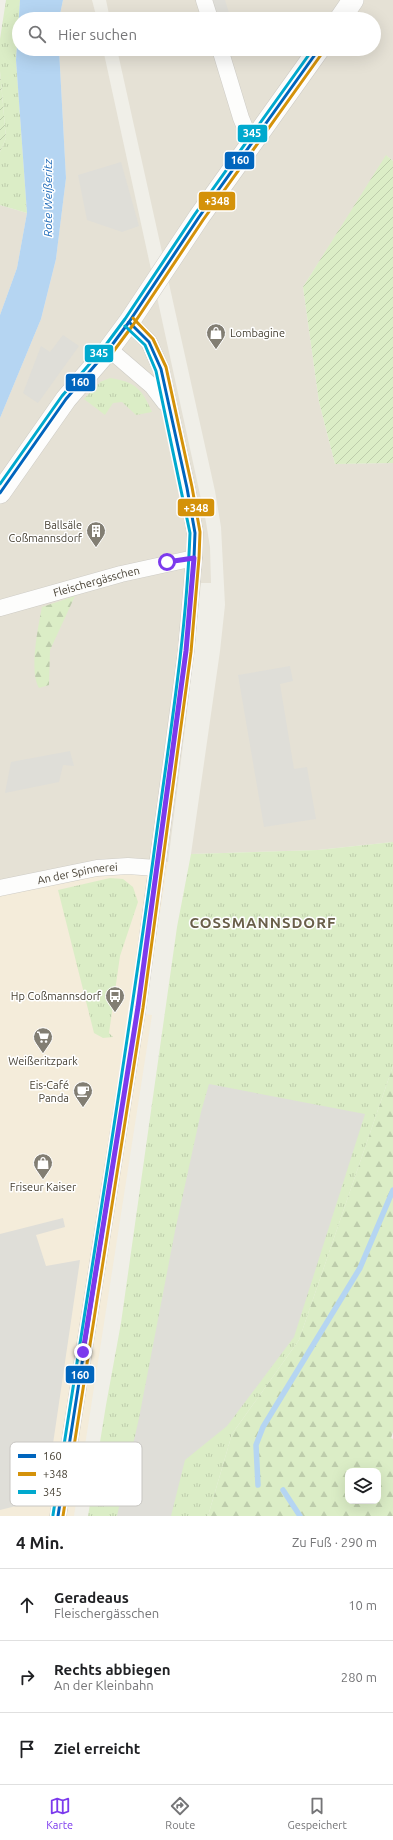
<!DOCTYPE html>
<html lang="de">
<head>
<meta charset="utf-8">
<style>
  body { margin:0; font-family:Ubuntu,sans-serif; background:#f6f6f6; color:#202124 }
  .controls { position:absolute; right:12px; bottom:12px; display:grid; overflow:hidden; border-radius:8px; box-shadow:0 4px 16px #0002 }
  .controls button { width:36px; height:36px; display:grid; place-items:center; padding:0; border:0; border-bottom:1px solid #e0e0e0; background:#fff; color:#202124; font:20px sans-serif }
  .stop { position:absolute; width:12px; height:12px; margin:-9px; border:3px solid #7c3aed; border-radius:50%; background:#fff }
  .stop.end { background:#7c3aed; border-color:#fff; box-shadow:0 1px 4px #0008 }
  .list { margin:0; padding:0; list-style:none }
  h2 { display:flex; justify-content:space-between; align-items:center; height:52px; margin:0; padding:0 16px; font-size:17px }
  h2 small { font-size:13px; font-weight:400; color:#757577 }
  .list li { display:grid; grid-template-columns:26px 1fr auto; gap:12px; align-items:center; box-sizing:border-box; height:72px; padding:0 16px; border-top:1px solid #e0e0e0 }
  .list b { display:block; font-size:15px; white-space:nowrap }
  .list p { margin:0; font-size:13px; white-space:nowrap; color:#757577 }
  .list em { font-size:13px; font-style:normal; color:#757577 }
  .icon { flex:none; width:22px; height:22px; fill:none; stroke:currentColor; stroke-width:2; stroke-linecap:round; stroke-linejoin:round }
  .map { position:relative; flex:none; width:393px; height:1516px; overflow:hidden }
  .search { position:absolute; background:#fff; box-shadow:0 4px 16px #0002; left:12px; right:12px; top:12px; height:44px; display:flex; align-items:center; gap:10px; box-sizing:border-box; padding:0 14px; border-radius:22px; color:#757577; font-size:15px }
  .sheet { height:268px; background:#fff }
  nav { display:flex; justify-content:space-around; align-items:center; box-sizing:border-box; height:56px; border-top:1px solid #e0e0e0; background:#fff; font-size:11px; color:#757577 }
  nav a { display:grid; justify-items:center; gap:2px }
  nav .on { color:#7c3aed }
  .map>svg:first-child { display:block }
  .residential { fill:#e5e1d5 }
  .commercial { fill:#f4ecda }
  .grass { fill:url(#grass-tufts) }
  .forest { fill:url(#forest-firs); fill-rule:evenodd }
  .garden { fill:url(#garden-furrows) }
  .parking { fill:#dfded8 }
  .water { fill:#b5d5f2 }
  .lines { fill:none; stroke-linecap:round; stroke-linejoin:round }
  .stream { stroke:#b5d5f2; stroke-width:5.5 }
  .minor-casing { stroke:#ceccc6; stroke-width:17 }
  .tertiary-casing { stroke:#ceccc6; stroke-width:22 }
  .minor { stroke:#fdfdfc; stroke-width:16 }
  .tertiary { stroke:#fdfdfc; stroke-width:21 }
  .bus-1-casing { stroke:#fff; stroke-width:6 }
  .bus-2-casing { stroke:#fff; stroke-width:6 }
  .bus-3-casing { stroke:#fff; stroke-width:6 }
  .bus-1 { stroke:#0065bd; stroke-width:3 }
  .bus-2 { stroke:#d4920a; stroke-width:3 }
  .bus-3 { stroke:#00a9ce; stroke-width:3 }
  .route { stroke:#7c3aed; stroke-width:5 }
  .labels { text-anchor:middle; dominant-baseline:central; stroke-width:3; stroke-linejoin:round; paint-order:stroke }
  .poi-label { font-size:11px; fill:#474134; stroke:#fff; text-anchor:end }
  .street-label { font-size:11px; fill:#474134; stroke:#fff }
  .water-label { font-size:12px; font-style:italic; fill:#256fbb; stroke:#fff }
  .district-label { font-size:15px; font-weight:bold; letter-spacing:1px; fill:#6a604a; stroke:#fff }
  .key { fill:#fff; stroke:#c8c6c2; stroke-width:1 }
  .key-label { font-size:11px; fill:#474134 }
  .line-badge { stroke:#fff; stroke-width:1.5 }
  .badge-label { font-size:11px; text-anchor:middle; font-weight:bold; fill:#fff }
</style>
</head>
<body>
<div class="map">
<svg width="393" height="1516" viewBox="0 0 393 1516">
  <defs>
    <pattern id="grass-tufts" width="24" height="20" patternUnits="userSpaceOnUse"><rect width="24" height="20" fill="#dbedc6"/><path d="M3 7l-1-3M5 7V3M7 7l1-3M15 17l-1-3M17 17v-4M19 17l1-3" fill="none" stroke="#bdccab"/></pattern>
    <pattern id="forest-firs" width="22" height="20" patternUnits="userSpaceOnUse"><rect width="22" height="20" fill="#dbedc6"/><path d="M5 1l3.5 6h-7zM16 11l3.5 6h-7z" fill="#bdccab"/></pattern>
    <pattern id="garden-furrows" width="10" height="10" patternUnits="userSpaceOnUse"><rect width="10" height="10" fill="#dbedc6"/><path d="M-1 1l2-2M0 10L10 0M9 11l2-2" fill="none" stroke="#bdccab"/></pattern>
  </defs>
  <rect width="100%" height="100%" fill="#f0efe8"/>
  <!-- residential -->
  <g class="residential">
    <polygon points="63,0 92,0 97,19 59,19"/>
    <polygon points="106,0 393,0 393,161 387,156 303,287 319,402 335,464 393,463 393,842 318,850 191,854 220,651 225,605 221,527 215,491 117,49 374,49 374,19 110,19"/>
    <polygon points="59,49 103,49 206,522 210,547 211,583 201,583 186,721 168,862 0,893 0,418 41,319 56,259 66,178"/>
    <polygon points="0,205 27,213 17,268 0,315"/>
  </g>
  <!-- commercial -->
  <polygon class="commercial" points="168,862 144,1014 152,1015 74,1516 0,1516 0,893"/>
  <!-- grass -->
  <g class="grass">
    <polygon points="6,0 20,0 16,60 27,213 0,205 0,152 6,138 0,71 0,39"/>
    <path d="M110,378C136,382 142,389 152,412L136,415L122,402L113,403L105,415L84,399L100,382Z"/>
    <polygon points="393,842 393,1066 299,1340 232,1434 208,1516 88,1516 106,1405 121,1323 177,927 191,854 318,850"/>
    <polygon points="110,878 123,879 133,887 138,902 120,956 109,1033 113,1037 103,1038 94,1033 58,890"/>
  </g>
  <!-- forest -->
  <g class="forest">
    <path d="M75,596L50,650L49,685L39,688C29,671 38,627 42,607Z"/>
    <path d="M393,1066V1432L391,1438L393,1439V1516H208L232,1434L299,1340ZM348,1471H378V1501H348Z"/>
  </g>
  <!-- garden -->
  <g class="garden">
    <polygon points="0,71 6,138 0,152"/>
    <polygon points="386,155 393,161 393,463 335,464 319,402 303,287"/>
  </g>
  <!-- parking -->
  <g class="parking">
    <polygon points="210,0 225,0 231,19 215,19"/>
    <polygon points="121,162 139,226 122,232 87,220 78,175"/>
    <polygon points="63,335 79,346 38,403 23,393 41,346 50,352"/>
    <polygon points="290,666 293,681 280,684 294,769 307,767 316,819 264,827 238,675"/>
    <polygon points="70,751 74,766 63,765 59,782 5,793 11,762"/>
    <polygon points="209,1084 365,1114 294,1337 227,1426 185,1460 171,1516 117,1516 139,1418 175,1231 201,1112"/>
    <polygon points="63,1218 65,1227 36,1235 46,1266 80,1260 49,1471 28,1469 20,1505 0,1510 0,1234"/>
  </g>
  <!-- water -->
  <polygon class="water" points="20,0 63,0 59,19 19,19 19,49 59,49 66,178 56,259 41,319 0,418 0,315 17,268 27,213 16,60"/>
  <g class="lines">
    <!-- stream -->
    <g class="stream">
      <polyline points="258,1485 256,1445 263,1427 360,1268 393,1190"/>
      <polyline points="283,1490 300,1516"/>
    </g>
    <!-- minor casing -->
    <g class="minor-casing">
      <g id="minor">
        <polyline points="204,0 210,19"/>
        <polyline points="220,49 241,118 246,130 256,139"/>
        <polyline points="109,349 152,386 165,403"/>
        <path id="s1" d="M0,608L121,574L194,558"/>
        <path id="s2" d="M0,888L97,868L128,866L156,868"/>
        <polyline points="58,1516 138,1007 186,651 194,558 195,533 187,488 161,369 149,342 129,322"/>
      </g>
    </g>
    <!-- tertiary casing -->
    <g class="tertiary-casing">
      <g id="tertiary">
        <polyline points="340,19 353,0"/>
        <polyline points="0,493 66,399 109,349 129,322 199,217 319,49"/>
      </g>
    </g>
    <!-- minor -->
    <use href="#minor" class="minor"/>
    <!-- tertiary -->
    <use href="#tertiary" class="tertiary"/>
    <!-- bus-1 casing -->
    <g class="bus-1-casing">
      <g id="bus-1">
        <polyline points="0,493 66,399 109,349 129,322 199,217 319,49"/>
        <polyline points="58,1516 138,1007 186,651 194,558 195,533 187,488 161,369 149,342 129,322"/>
      </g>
    </g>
    <!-- bus-2 casing -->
    <g class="bus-2-casing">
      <g id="bus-2">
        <polyline points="113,352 133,325 203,220 323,52"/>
        <polyline points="63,1516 143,1008 191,652 199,558 200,532 192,487 166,367 153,339 133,318"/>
      </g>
    </g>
    <!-- bus-3 casing -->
    <g class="bus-3-casing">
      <g id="bus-3">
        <polyline points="0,484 62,396 105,346 125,319 195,214 313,49"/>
        <path d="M53,1515C87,1297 123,1079 153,860C167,752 186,643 190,533L156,371L145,345L125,326"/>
      </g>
    </g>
    <!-- bus-1 -->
    <use href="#bus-1" class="bus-1"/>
    <!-- bus-2 -->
    <use href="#bus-2" class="bus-2"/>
    <!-- bus-3 -->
    <use href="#bus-3" class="bus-3"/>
  </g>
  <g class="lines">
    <!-- route -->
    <polyline class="route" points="83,1352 138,1007 186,651 194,558 167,562"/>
  </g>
  <!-- icons -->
  <defs>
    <g id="shop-pin" transform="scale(1)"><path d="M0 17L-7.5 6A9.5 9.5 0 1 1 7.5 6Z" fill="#827e73" stroke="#fff"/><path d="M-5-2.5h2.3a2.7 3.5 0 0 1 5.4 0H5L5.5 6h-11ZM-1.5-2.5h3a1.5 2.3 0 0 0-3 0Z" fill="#fff"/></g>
    <g id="building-pin" transform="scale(1)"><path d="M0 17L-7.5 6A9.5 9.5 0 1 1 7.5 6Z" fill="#827e73" stroke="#fff"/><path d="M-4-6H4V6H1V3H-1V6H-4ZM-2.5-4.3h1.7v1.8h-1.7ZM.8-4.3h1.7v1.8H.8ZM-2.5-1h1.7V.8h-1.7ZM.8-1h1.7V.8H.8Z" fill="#fff"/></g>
    <g id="bus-pin" transform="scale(1)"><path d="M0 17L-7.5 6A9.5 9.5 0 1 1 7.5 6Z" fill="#827e73" stroke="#fff"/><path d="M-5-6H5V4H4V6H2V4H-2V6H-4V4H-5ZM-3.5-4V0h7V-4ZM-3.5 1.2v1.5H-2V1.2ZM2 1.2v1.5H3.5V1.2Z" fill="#fff"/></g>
    <g id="supermarket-pin" transform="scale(1)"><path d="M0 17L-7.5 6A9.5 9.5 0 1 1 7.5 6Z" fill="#827e73" stroke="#fff"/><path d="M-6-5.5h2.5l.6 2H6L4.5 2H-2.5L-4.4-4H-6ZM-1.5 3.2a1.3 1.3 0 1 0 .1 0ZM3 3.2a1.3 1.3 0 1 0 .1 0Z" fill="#fff"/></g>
    <g id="cafe-pin" transform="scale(1)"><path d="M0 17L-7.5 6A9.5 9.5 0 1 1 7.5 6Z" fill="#827e73" stroke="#fff"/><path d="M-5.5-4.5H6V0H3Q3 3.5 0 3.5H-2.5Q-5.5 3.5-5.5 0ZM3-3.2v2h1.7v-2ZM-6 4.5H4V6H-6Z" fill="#fff"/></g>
  </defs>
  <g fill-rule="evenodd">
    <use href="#shop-pin" x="216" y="333"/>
    <use href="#building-pin" x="96" y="531"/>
    <use href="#bus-pin" x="115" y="996"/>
    <use href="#supermarket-pin" x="43" y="1037"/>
    <use href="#cafe-pin" x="83" y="1091"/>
    <use href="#shop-pin" x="43" y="1163"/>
  </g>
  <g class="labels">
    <!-- poi labels -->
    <g class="poi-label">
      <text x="230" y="333" text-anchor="start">Lombagine</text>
      <text x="82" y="525">Ballsäle<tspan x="82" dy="13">Coßmannsdorf</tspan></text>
      <text x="101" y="996">Hp Coßmannsdorf</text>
      <text x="43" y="1061" text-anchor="middle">Weißeritzpark</text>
      <text x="69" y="1085">Eis-Café<tspan x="69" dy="13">Panda</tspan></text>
      <text x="43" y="1187" text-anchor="middle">Friseur Kaiser</text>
    </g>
    <!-- street labels -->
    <g class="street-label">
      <text stroke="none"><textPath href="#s1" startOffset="100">Fleischergässchen</textPath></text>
      <text stroke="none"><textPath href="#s2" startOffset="79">An der Spinnerei</textPath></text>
    </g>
    <!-- water labels -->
    <g class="water-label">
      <text transform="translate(47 198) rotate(-90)">Rote Weißeritz</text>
    </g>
    <!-- district labels -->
    <g class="district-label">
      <text x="263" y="922">COSSMANNSDORF</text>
    </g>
  </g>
  <!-- legend -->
  <rect x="10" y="1442" width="132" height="64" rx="6" class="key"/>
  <rect x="18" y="1454" width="18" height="4" fill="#0065bd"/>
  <rect x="18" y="1472" width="18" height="4" fill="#d4920a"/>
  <rect x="18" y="1490" width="18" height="4" fill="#00a9ce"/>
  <g class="key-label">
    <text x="43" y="1460">160</text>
    <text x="43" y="1478">+348</text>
    <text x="43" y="1496">345</text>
  </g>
  <g class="line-badge">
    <rect x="237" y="124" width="31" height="19" rx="4" fill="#00a9ce"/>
    <rect x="224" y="151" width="31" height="19" rx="4" fill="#0065bd"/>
    <rect x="198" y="191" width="38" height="20" rx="4" fill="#d4920a"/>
    <rect x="84" y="344" width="30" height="19" rx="4" fill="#00a9ce"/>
    <rect x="65" y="373" width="31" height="19" rx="4" fill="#0065bd"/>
    <rect x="177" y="498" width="38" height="19" rx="4" fill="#d4920a"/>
    <rect x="65" y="1365" width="30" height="19" rx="4" fill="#0065bd"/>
  </g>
  <g class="badge-label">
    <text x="252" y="137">345</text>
    <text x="240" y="164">160</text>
    <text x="217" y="205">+348</text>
    <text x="99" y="357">345</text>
    <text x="80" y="386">160</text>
    <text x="196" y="512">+348</text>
    <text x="80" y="1379">160</text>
  </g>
</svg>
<div class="controls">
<button><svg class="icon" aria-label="layers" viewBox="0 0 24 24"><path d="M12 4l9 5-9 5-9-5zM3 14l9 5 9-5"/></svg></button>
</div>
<div class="stop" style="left:167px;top:562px"></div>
<div class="stop end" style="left:83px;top:1352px"></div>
<div class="search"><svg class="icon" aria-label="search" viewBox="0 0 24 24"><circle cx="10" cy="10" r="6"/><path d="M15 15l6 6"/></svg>Hier suchen</div>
</div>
<section class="sheet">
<h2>4 Min.<small>Zu Fuß · 290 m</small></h2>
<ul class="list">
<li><svg class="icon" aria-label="ahead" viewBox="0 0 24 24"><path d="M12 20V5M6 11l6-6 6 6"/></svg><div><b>Geradeaus</b><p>Fleischergässchen</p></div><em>10 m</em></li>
<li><svg class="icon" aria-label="right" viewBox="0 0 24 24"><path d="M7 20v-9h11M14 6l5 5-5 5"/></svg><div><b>Rechts abbiegen</b><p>An der Kleinbahn</p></div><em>280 m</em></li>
<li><svg class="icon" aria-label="arrive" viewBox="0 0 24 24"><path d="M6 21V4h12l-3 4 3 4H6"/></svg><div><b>Ziel erreicht</b></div></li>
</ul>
</section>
<nav>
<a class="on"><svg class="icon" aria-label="map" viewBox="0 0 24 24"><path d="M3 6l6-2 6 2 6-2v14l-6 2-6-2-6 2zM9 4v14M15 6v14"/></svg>Karte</a>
<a><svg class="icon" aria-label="directions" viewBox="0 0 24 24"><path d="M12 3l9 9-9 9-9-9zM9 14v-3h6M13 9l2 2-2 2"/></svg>Route</a>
<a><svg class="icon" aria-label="saved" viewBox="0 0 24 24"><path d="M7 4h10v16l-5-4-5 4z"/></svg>Gespeichert</a>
</nav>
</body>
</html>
